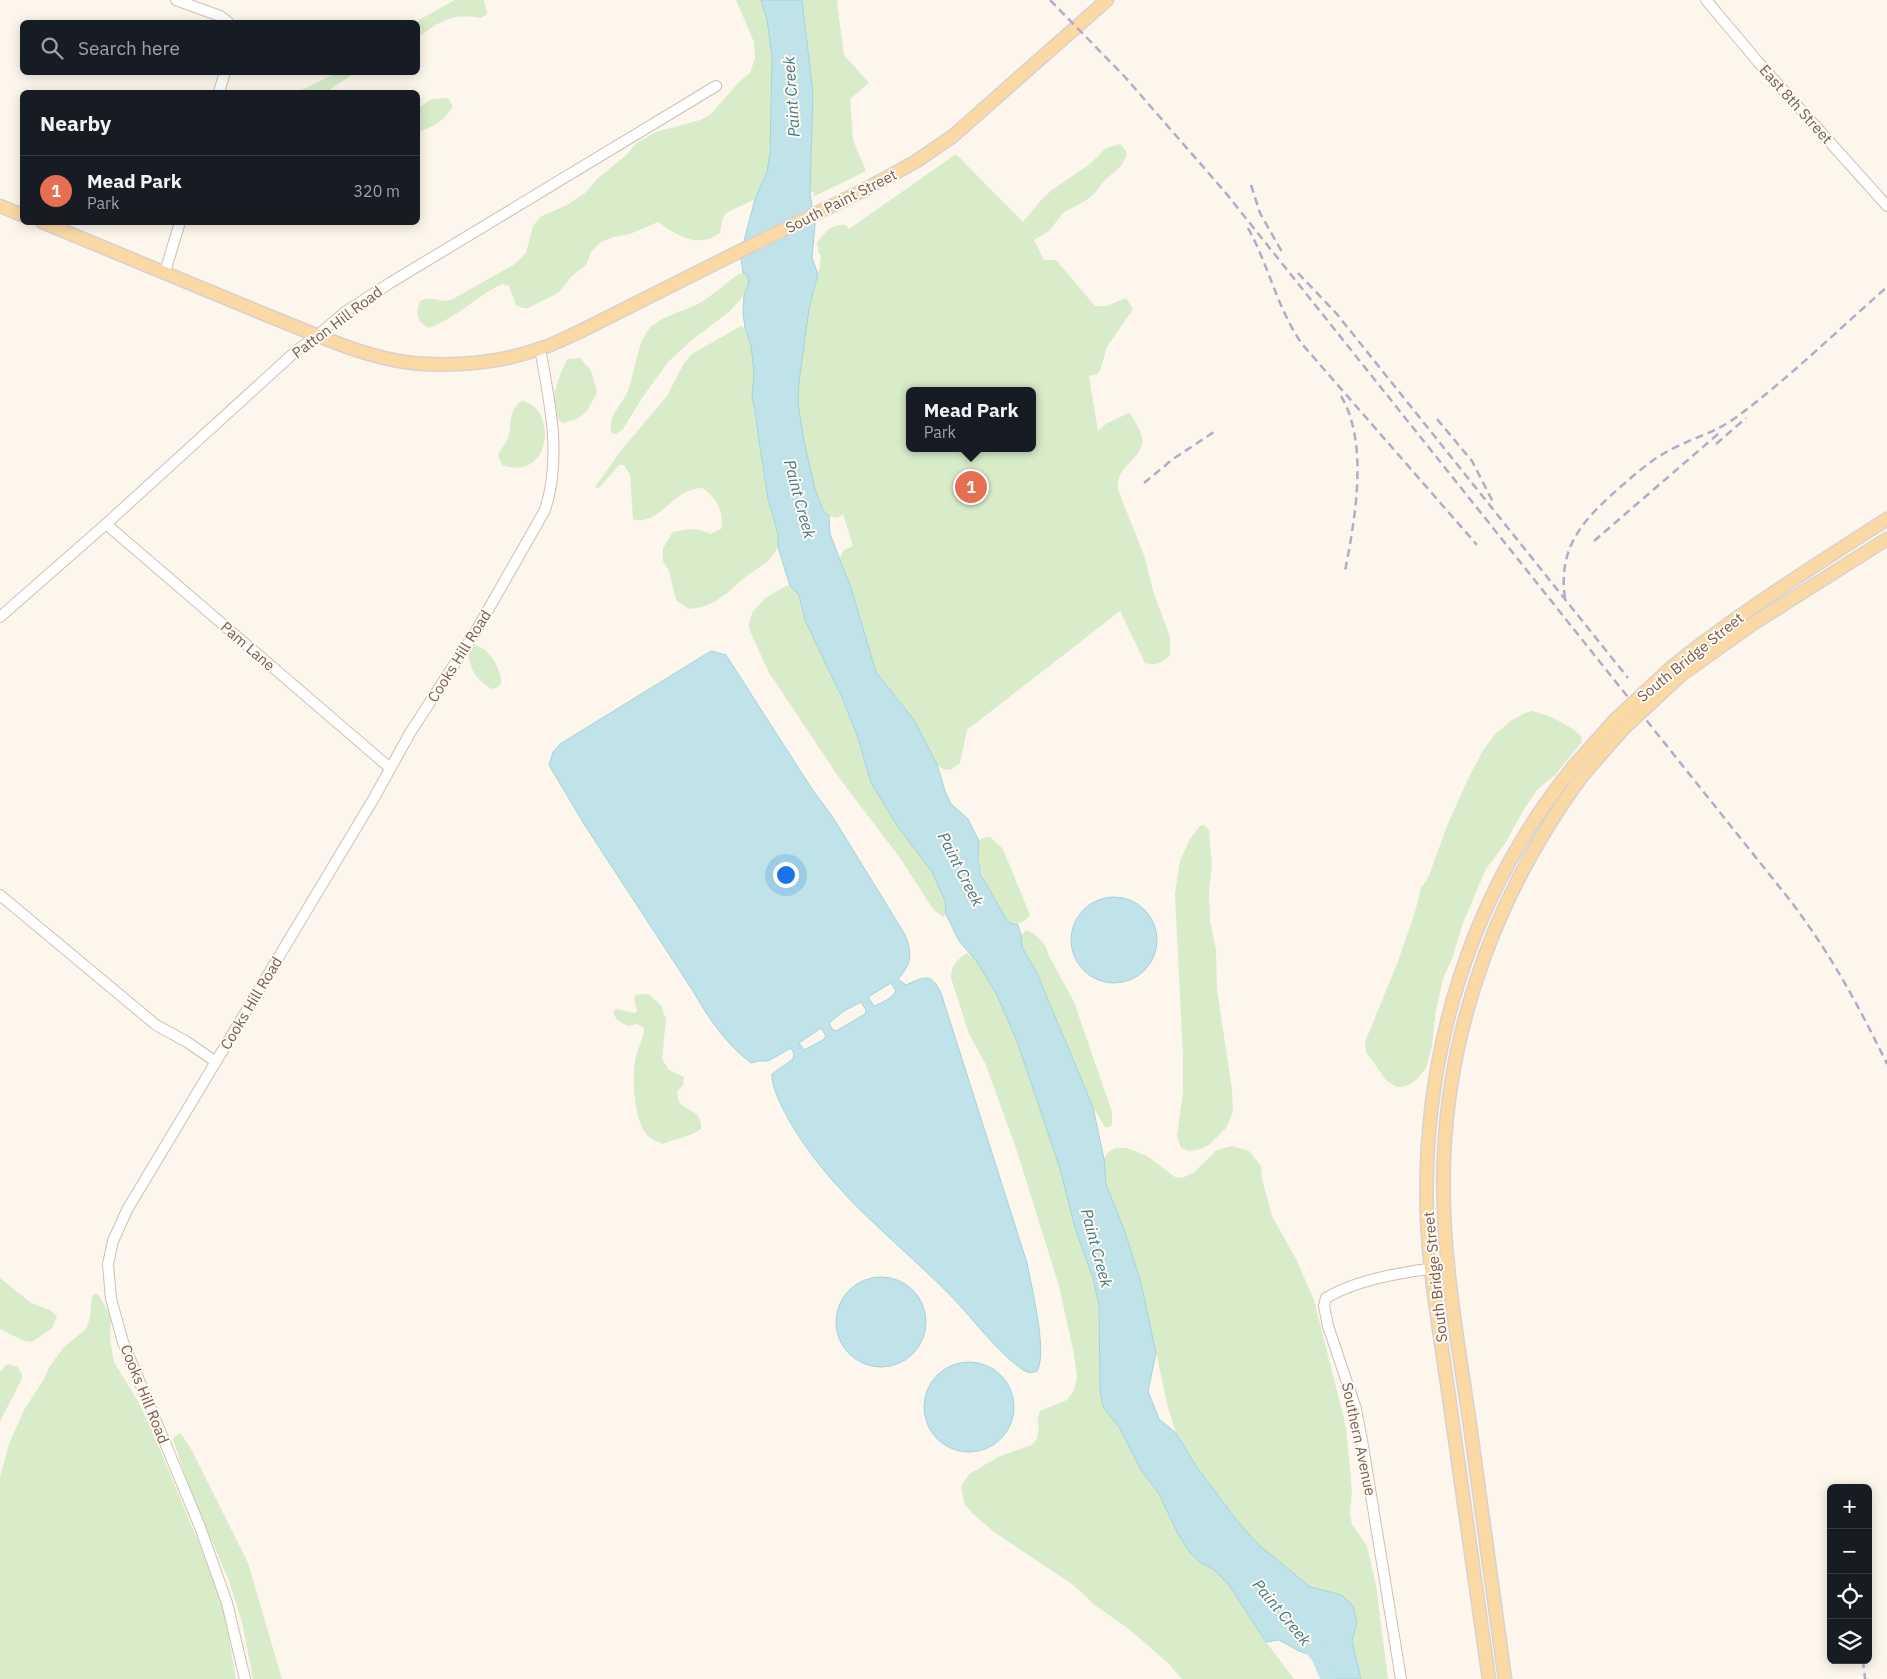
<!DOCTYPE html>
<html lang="en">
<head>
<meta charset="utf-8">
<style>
  body { margin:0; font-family:"IBM Plex Sans",sans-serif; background:#242831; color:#f1f3f6 }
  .controls { position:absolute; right:15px; bottom:15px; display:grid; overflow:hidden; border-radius:8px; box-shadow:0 2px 12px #0003 }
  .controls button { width:45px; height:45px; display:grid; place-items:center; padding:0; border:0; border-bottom:1px solid #363941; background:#171b24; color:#f1f3f6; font:25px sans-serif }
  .you { position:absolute; left:785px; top:874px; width:18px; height:18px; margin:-12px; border:4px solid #fff; border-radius:50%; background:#1a73e8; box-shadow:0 0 0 8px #1a73e833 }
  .badge { display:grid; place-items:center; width:32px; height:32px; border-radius:50%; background:#e76f51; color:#fff; font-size:16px; font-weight:700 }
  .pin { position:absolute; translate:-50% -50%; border:2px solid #fff; box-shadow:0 1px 5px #0006 }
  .popup { position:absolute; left:906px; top:387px; width:130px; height:65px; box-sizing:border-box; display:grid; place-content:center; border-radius:8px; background:#171b24; filter:drop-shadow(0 1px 4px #0005); font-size:16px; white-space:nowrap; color:#9ea1a6 }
  .popup b { font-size:19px; color:#f1f3f6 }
  .popup::after { content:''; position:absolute; left:50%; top:100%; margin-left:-10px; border:10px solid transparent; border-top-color:#171b24 }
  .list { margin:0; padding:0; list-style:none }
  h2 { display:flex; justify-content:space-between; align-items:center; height:65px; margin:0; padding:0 20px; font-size:21px }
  h2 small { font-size:16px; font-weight:400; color:#9ea1a6 }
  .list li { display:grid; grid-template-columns:32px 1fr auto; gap:15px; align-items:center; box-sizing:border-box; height:70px; padding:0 20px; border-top:1px solid #363941 }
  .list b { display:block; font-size:19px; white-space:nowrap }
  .list p { margin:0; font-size:16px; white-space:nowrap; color:#9ea1a6 }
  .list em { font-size:16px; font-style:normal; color:#9ea1a6 }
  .icon { flex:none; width:28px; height:28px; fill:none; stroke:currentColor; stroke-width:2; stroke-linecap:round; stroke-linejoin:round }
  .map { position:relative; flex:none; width:1887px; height:1679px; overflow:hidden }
  .search { position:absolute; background:#171b24; box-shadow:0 2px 12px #0003; left:20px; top:20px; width:400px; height:55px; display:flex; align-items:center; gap:12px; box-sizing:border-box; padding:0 18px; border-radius:8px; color:#9ea1a6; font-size:19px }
  .panel { position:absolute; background:#171b24; box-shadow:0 2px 12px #0003; left:20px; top:90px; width:400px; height:135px; border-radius:8px }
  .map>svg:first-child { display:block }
  .green { fill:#d8ecc9; fill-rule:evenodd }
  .water { fill:#bfe3e8; stroke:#a5d3da; fill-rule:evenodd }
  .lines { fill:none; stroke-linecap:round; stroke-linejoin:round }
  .river { stroke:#bfe3e8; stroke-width:16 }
  .minor-casing { stroke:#d1beb0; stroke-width:12 }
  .major-casing { stroke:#dad1cd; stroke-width:15 }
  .minor { stroke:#fff; stroke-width:10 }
  .major { stroke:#fbd9a5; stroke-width:12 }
  .rail { stroke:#b9a8c9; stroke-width:2.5; stroke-dasharray:8 5; stroke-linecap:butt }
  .major-bridge-casing { stroke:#dad1cd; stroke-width:15; stroke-linecap:butt }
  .major-bridge { stroke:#fbd9a5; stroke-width:12 }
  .labels { text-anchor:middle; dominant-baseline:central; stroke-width:4; stroke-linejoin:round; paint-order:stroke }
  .street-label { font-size:15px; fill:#7a5c4d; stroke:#fffaf3 }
  .water-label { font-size:16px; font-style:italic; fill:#437c86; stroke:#fffaf3 }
</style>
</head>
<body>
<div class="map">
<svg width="1887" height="1679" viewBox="0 0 1887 1679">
  <rect width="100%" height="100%" fill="#fdf6ec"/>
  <!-- green -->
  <g class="green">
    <path d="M455,0H484L487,14L481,18C451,13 441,21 418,37V22H415Z"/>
    <path d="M736,0H761L767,20L772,56V95L769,162L766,176L755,199L726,213L722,220L720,233C697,249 678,236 658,222L630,234L613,237L601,242L591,252L586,265L572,276L558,293L528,308H523L516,305L509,286L502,284C475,297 458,317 429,328C417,322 415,313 420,301C430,295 440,303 451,300L515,264L526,253L533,226L540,217L567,205L585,193L598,178L624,157L638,142L656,132L700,120L711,114L740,81L750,73L755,58L754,42Z"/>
    <polygon points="802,0 839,0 837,2 844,55 869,83 850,99 853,140 866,171 813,197 814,192 810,193 813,93"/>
    <polygon points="337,73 355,73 326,92 297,92"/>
    <path d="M448,98L453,106C446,120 433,127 418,132V108L432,99Z"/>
    <path d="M1120,144L1126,151L1127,155L1121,166L1103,182L1094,194L1085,201L1063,213L1049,231L1034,240L1044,260H1056L1095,306H1107L1126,298L1133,309L1107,347L1100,371L1097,374L1089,376L1098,431L1107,423L1129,413C1133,417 1135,422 1138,427C1155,458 1114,461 1118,490L1144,555L1154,594L1170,637V655C1162,663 1157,666 1145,663L1120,611L967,730L960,763L951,770L943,769L937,764L914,720L876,672L851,588L841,566L840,558L844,550L853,546L843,514L837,518L829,516L823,510L815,489L804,441L798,403L799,382L809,309L819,272L821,255L819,254L817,243C826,231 830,224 846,225L849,229L956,154L1023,222L1042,199L1053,189L1090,164L1106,148ZM910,391H1032V448H910Z"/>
    <path d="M743,273L747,274L749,283L744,295L730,311L692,340L668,362L642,398L623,429L616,434L612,433C606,420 620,406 626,395C635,376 635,352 646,333C656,316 688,311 703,301C715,293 726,283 737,275Z"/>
    <path d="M741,326C751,332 755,368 754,380C750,402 756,425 760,447C763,465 765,483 769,500C771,512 782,537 777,548C771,563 755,569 744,578C726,594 714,607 689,609L676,600L669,571L663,561V548L673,532C687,529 697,527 710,534L721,529C724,509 717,500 703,488C696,488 690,490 684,493C669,501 652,526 633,519L630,475L624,465H619L599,488L595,487L623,448L667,396L684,363L692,354Z"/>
    <path d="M580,358L591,371L597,392C588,411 584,419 562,423C545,405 559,378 567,359Z"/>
    <path d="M522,401C557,406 553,483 502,465L498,456C500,449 505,445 508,438C513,424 507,410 522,401Z"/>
    <polygon points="786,586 790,586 799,595 802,608 857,735 871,783 898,827 932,872 945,901 946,914 943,917 933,909 900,858 840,779 768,671 750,631 749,624 752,613 765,598"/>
    <path d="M474,645C489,647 502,670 501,684L496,688L492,689C477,682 464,662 470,646Z"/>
    <path d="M1532,711C1549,715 1569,724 1582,737L1581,743L1555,775L1538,789L1524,809L1506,842L1486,869L1463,923L1453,956L1443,979L1436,1010L1432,1045L1426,1068L1418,1078L1411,1084L1403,1087H1396L1386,1080L1366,1052L1365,1042L1397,964L1415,912L1421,888L1428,878L1447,826L1467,781L1482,752L1495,734L1512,720L1525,713Z"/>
    <polygon points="1204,825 1209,830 1212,865 1209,891 1210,921 1216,949 1217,990 1232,1089 1233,1112 1226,1128 1209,1145 1201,1149 1189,1151 1181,1148 1177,1136 1183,1091 1183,1059 1175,894 1180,861 1190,839 1200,826"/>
    <path d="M990,837L1003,849L1030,915C1022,925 1013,928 1005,917C989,889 976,874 979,841L982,838Z"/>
    <path d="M1027,930C1037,935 1046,942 1048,954L1074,1002L1112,1112V1125L1109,1127H1105L1093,1107L1036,971L1022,947L1021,935Z"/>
    <path d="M967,953L977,962L996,993L1018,1044L1060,1169L1075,1228L1093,1278L1099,1305L1100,1390L1103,1407L1119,1427L1141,1470L1158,1492L1178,1534L1191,1554L1201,1563L1213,1569L1229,1585L1266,1642L1294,1679H1182L1169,1664L1129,1629L1096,1606L1072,1584L994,1532L972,1513L964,1503L961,1487L969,1474L1000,1456L1032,1445L1037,1439L1039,1426L1037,1419L1040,1411L1067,1400L1074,1390L1077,1378L1074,1354L1059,1286L1016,1148L985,1063L969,1034L951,978C951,965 957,960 967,953Z"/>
    <path d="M648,994L661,1005L666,1019L662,1059L669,1070L684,1077L683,1085L677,1092C678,1096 678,1101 681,1104C690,1113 702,1111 701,1129C690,1137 676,1138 663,1144C659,1142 652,1140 649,1137C634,1124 632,1080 635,1062C636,1050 644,1040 644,1028L637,1024L628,1026C620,1022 615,1020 613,1011L617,1009L634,1013L637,1011L634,998L636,995Z"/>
    <polygon points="1232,1146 1249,1151 1261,1166 1262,1179 1272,1216 1296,1259 1314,1300 1346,1427 1352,1490 1350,1515 1352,1524 1367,1546 1376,1585 1388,1679 1361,1679 1352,1641 1357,1622 1342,1595 1310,1587 1259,1545 1239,1523 1196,1466 1176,1433 1168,1408 1141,1283 1125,1232 1106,1184 1104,1159 1108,1152 1115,1148 1127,1148 1147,1156 1175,1177 1182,1178 1193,1173 1217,1150"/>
    <polygon points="0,1278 31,1303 50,1310 57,1316 52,1328 32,1342 24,1341 0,1329"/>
    <polygon points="94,1294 98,1294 111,1317 110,1340 114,1362 139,1403 151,1428 208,1565 224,1609 236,1679 0,1679 0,1477 9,1444 24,1410 43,1381 50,1366 64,1347 86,1329 90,1318 92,1297"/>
    <polygon points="7,1364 18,1367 22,1375 22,1379 0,1421 0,1372"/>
    <polygon points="179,1433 182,1435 192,1451 248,1563 282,1679 253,1679 242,1622 229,1581 189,1488 173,1439"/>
  </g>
  <!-- water -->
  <g class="water">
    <polygon points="761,0 802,0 813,93 810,193 815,225 812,258 818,274 809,309 799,382 798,403 804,441 815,489 823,510 829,516 830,534 851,588 876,672 914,720 937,764 945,791 951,804 968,819 979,841 978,858 981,875 1005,917 1010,923 1018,925 1021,935 1022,947 1036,971 1093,1107 1104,1159 1106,1184 1125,1232 1141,1283 1156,1353 1148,1391 1159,1419 1176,1433 1196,1466 1239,1523 1259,1545 1310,1587 1342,1595 1353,1606 1357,1622 1352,1641 1361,1679 1333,1679 1323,1659 1299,1651 1279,1640 1266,1642 1229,1585 1213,1569 1201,1563 1191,1554 1178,1534 1158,1492 1141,1470 1119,1427 1103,1407 1100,1390 1099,1305 1093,1278 1075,1228 1060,1169 1018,1044 996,993 977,962 959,941 946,914 945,901 932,872 898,827 871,783 857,735 841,696 805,620 799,595 790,586 778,547 778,534 768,499 752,395 754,373 751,346 745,328 743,313 744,295 749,283 747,275 743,273 741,258 745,237 755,199 767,172 770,153 772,56 767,20"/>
    <path d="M711,651L726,655L812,789L834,819L904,933C913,952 912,964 898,979L906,985C924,977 931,972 941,993L1027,1263C1031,1285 1048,1352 1037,1371C1032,1373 1028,1373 1023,1370C997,1352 974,1320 952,1297C908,1252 857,1213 818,1163C804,1146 770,1095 772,1074L793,1059L794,1054L791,1048L768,1061H758L751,1063C726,1044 709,1019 693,991L584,824L549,765L553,752L560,744ZM891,983L896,991C892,998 882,1003 874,1006L868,997ZM861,1002L866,1010L865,1014L836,1031L833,1030L829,1023L844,1011ZM821,1028L826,1036L823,1040L804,1050L799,1043Z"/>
    <circle cx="1114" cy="940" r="43"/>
    <circle cx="881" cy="1322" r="45"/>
    <circle cx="969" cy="1407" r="45"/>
  </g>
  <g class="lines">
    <!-- river -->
    <polyline class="river" points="1307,1642 1319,1656 1329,1679"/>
    <!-- minor casing -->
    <g class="minor-casing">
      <g id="minor">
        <polyline points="176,0 220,16 228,22"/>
        <polyline points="1706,0 1759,63 1887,206"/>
        <polyline points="219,92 225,72"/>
        <polyline points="165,272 180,222"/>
        <polyline points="106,524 390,768"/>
        <polyline points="0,617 106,524 296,351 318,335 345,312 390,283 716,86"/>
        <polyline points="0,895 156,1025 187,1042 216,1062"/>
        <path d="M245,1679L227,1603L200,1527L123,1342L111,1299L108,1264L113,1241L127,1210L374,798L410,733L476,631L545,510C562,457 550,403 540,349"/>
        <path d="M1401,1679L1363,1446L1356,1409L1328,1326L1324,1306L1326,1298C1359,1278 1411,1271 1449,1266"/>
      </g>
    </g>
    <!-- major casing -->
    <g class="major-casing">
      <g id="major">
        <polyline points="0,206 22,215"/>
        <path d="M42,222C118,253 193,285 269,316C315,334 362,357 412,363C453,367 500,363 539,349C553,345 567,337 581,331L730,256L862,191L915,162L953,136L1107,0"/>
        <path d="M1673,666C1741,612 1814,566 1887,519"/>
        <polyline points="1681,675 1754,623 1887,539"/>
        <path d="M1489,1679C1476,1583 1461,1487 1448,1390C1440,1334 1430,1277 1427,1220C1421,1055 1470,894 1574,766"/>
        <path d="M1505,1679C1493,1592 1481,1505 1469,1418C1456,1331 1440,1243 1444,1156C1450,1018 1501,886 1582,776"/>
      </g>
    </g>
    <!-- minor -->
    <use href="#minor" class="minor"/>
    <!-- major -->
    <use href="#major" class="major"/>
    <!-- rail -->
    <g class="rail">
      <path d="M1050,0L1125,77L1225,192L1789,899C1829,951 1859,1006 1887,1064"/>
      <polyline points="1251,185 1260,213 1282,252"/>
      <path d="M1248,228C1269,266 1277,308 1302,344L1477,545"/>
      <polyline points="1298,273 1336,313 1628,678"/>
      <path d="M1341,396C1369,443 1355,520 1345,571"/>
      <polyline points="1437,419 1472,461 1493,502"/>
      <polyline points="1716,444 1746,418"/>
      <polyline points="1144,483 1173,459 1214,432"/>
      <polyline points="1594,541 1718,434"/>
      <path d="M1565,598C1557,544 1587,516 1625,483C1640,470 1655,457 1674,448C1696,437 1718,431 1738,416C1790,377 1838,330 1887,287"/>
      <polyline points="1863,1660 1865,1679"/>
    </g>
    <!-- major-bridge casing -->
    <g class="major-bridge-casing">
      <g id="major-bridge">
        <polyline points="1574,766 1615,720 1673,666"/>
        <polyline points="1582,776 1624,728 1681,675"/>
      </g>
    </g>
    <!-- major-bridge -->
    <use href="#major-bridge" class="major-bridge"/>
  </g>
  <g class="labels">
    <!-- street labels -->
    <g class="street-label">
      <text transform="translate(1796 104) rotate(48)">East 8th Street</text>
      <text transform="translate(841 201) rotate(-27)">South Paint Street</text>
      <text transform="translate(337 322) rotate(-37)">Patton Hill Road</text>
      <text transform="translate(248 646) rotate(41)">Pam Lane</text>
      <text transform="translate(459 656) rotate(-58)">Cooks Hill Road</text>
      <text transform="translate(1690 657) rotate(-39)">South Bridge Street</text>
      <text transform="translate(251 1003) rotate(-59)">Cooks Hill Road</text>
      <text transform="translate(1435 1277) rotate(-96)">South Bridge Street</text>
      <text transform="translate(145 1394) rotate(68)">Cooks Hill Road</text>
      <text transform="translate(1359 1439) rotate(78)">Southern Avenue</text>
    </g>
    <!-- water labels -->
    <g class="water-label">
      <text transform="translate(791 97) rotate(-94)">Paint Creek</text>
      <text transform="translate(800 499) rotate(75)">Paint Creek</text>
      <text transform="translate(961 869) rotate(63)">Paint Creek</text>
      <text transform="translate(1097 1248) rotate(75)">Paint Creek</text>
      <text transform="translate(1282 1612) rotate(50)">Paint Creek</text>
    </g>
  </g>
</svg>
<div class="controls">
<button>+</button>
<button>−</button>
<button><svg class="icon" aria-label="locate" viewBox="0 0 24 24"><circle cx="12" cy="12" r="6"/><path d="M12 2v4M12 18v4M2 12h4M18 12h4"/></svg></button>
<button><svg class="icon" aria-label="layers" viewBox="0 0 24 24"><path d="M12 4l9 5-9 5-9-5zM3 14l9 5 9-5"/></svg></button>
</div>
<div class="you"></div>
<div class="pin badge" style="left:971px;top:487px">1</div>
<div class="popup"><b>Mead Park</b>Park</div>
<div class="search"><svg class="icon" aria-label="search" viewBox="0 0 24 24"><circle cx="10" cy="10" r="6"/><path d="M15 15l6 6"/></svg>Search here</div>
<section class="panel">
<h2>Nearby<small></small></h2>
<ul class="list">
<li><span class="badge">1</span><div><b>Mead Park</b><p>Park</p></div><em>320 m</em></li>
</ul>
</section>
</div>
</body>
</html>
